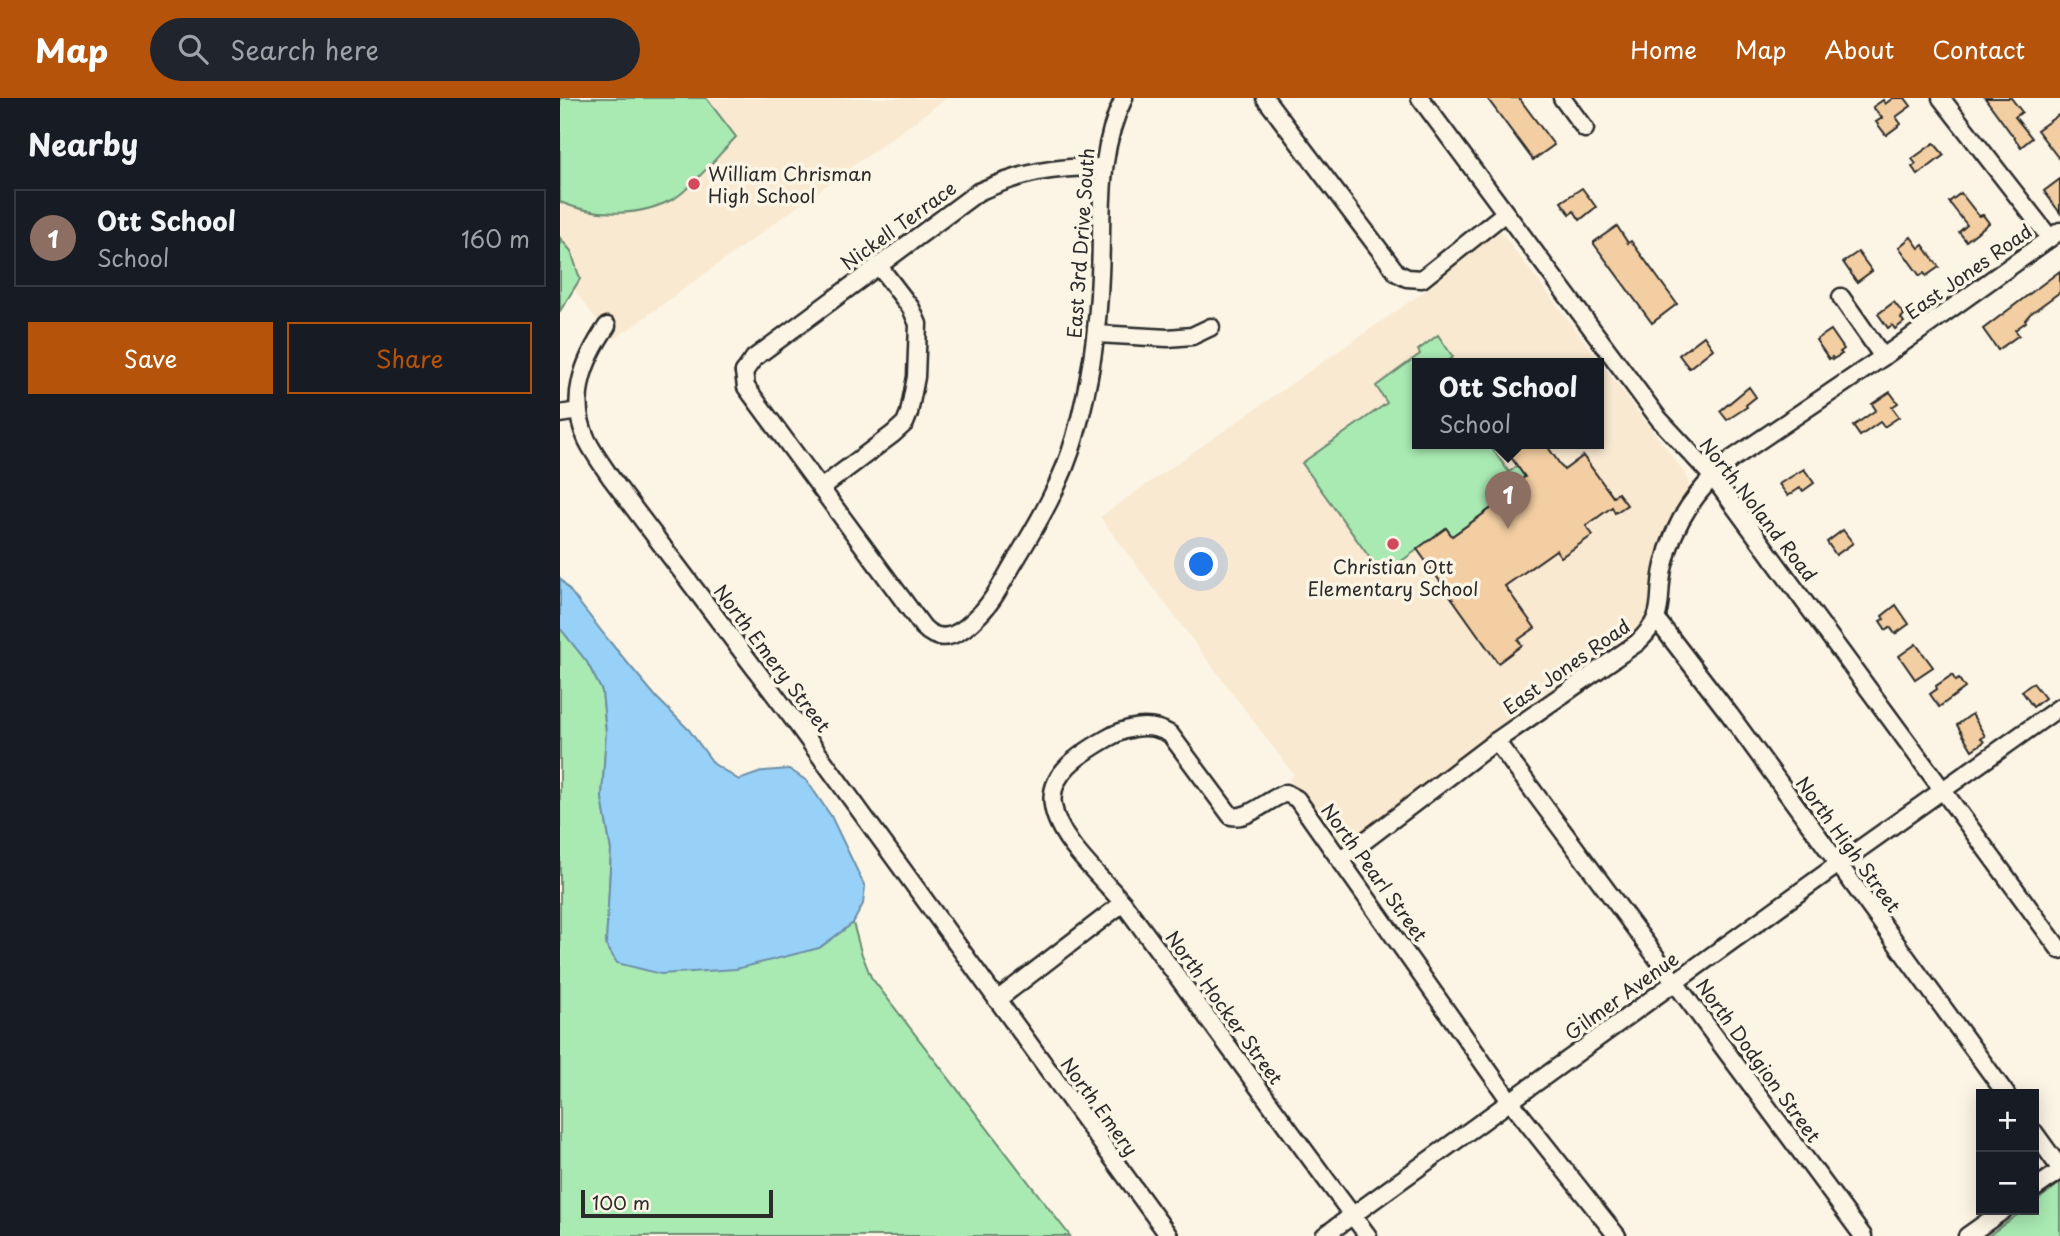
<!DOCTYPE html>
<html lang="en">
<head>
<meta charset="utf-8">
<style>
  body { margin:0; font-family:"Playpen Sans",sans-serif; background:#20242c; color:#f1f3f6 }
  .controls { position:absolute; right:21px; bottom:21px; display:grid; overflow:hidden; border-radius:0px; box-shadow:0 4px 18px #0003 }
  .controls button { width:63px; height:63px; display:grid; place-items:center; padding:0; border:0; border-bottom:2px solid #363941; background:#171b24; color:#f1f3f6; font:35px sans-serif }
  .scale { position:absolute; left:21px; bottom:18px; width:192px; box-sizing:border-box; padding-left:7px; border:4px solid #2b2b2b; border-top:0; font-size:19px; line-height:24px; white-space:nowrap; color:#2b2b2b; -webkit-text-stroke:5px #fcf5e5; paint-order:stroke }
  .you { position:absolute; left:642px; top:467px; width:24px; height:24px; margin:-18px; border:5px solid #fff; border-radius:50%; background:#1a73e8; box-shadow:0 0 0 10px #1a73e833 }
  .badge { display:grid; place-items:center; width:46px; height:46px; border-radius:50%; background:#b45309; color:#fff; font-size:23px; font-weight:700 }
  .pin { position:absolute; translate:-50% -58px; filter:drop-shadow(0 2px 4px #0008) }
  .pin::after { content:''; position:absolute; top:37px; width:24px; height:21px; background:inherit; clip-path:polygon(0 0,100% 0,50% 100%) }
  .popup { position:absolute; left:852px; top:260px; width:192px; height:91px; box-sizing:border-box; display:grid; place-content:center; border-radius:0px; background:#171b24; filter:drop-shadow(0 2px 5px #0005); font-size:23px; white-space:nowrap; color:#9ea1a6 }
  .popup b { font-size:26px; color:#f1f3f6 }
  .popup::after { content:''; position:absolute; left:50%; top:100%; margin-left:-14px; border:14px solid transparent; border-top-color:#171b24 }
  .list { margin:0; padding:0; list-style:none }
  h2 { display:flex; justify-content:space-between; align-items:center; height:91px; margin:0; padding:0 28px; font-size:30px }
  h2 small { font-size:23px; font-weight:400; color:#9ea1a6 }
  .list li { display:grid; grid-template-columns:46px 1fr auto; gap:21px; align-items:center; box-sizing:border-box; height:98px; margin:0 14px 14px; padding:0 14px; border:2px solid #363941; border-radius:0px }
  .list b { display:block; font-size:26px; white-space:nowrap }
  .list p { margin:0; font-size:23px; white-space:nowrap; color:#9ea1a6 }
  .list em { font-size:23px; font-style:normal; color:#9ea1a6 }
  .actions { display:flex; gap:14px; padding:21px 28px }
  .actions a { flex:1; padding:16px 0; border:2px solid #b45309; border-radius:0px; text-align:center; font-size:24px; color:#b45309 }
  .actions .main { background:#b45309; color:#fff }
  .icon { flex:none; width:38px; height:38px; fill:none; stroke:currentColor; stroke-width:2; stroke-linecap:round; stroke-linejoin:round }
  .map { position:relative; flex:none; width:1500px; height:1138px; overflow:hidden }
  header { display:flex; align-items:center; gap:42px; box-sizing:border-box; height:98px; padding:0 35px; background:#b45309; color:#fff }
  header strong { font-size:33px }
  nav { display:flex; gap:38px; margin-inline-start:auto; font-size:24px }
  .search { width:490px; height:63px; background:#20242c; display:flex; align-items:center; gap:18px; box-sizing:border-box; padding:0 24px; border-radius:38px; color:#9ea1a6; font-size:26px }
  main { display:flex }
  aside { flex:1; background:#171b24 }
  .map>svg:first-child { display:block }
  .built { fill:#f9e9d1; fill-rule:evenodd }
  .green { fill:#a9eab3; stroke:#6a8a6f; stroke-width:2 }
  .water { fill:#98d1f8; stroke:#6c8fa6; stroke-width:2 }
  .building { fill:#f2cea2; stroke:#2b2b2b; stroke-width:2 }
  .lines { fill:none; stroke-linecap:round; stroke-linejoin:round }
  .minor-casing { stroke:#2b2b2b; stroke-width:21 }
  .minor { stroke:#fcf5e5; stroke-width:16 }
  .poi-dot { fill:#d1495b; stroke:#fcf5e5; stroke-width:2.5 }
  .labels { text-anchor:middle; dominant-baseline:central; stroke-width:7; stroke-linejoin:round; paint-order:stroke }
  .poi-label { font-size:19px; fill:#2b2b2b; stroke:#fcf5e5; text-anchor:start }
  .street-label { font-size:19px; fill:#2b2b2b; stroke:#fcf5e5 }
</style>
</head>
<body>
<header>
<strong>Map</strong>
<div class="search"><svg class="icon" aria-label="search" viewBox="0 0 24 24"><circle cx="10" cy="10" r="6"/><path d="M15 15l6 6"/></svg>Search here</div>
<nav><a>Home</a><a>Map</a><a>About</a><a>Contact</a></nav>
</header>
<main>
<aside>
<h2>Nearby<small></small></h2>
<ul class="list">
<li><span class="badge" style="background:#8d6e63">1</span><div><b>Ott School</b><p>School</p></div><em>160 m</em></li>
</ul>
<div class="actions"><a class="main">Save</a><a>Share</a></div>
</aside>
<div class="map">
<svg width="1500" height="1138" viewBox="0 0 1500 1138">
  <rect width="100%" height="100%" fill="#fcf5e5"/>
  <filter id="ink" filterUnits="userSpaceOnUse"><feTurbulence type="fractalNoise" baseFrequency=".0143" numOctaves="2"/><feDisplacementMap in="SourceGraphic" scale="14" xChannelSelector="R" yChannelSelector="G"/><feConvolveMatrix kernelMatrix="1 2 1 2 8 2 1 2 1" color-interpolation-filters="sRGB"/></filter>
  <g filter="url(#ink)">
    <!-- built -->
    <g class="built">
      <polygon points="0,0 387,0 55,241 32,216 0,172"/>
      <path d="M937,129L1125,375L1128,381L1129,389L1095,473L1090,519L1082,534L788,746H778L769,739L729,681L734,677L540,419L872,188ZM857,265H1039V345H857Z"/>
    </g>
    <!-- green -->
    <g class="green">
      <path d="M0,0H146L176,39C162,53 130,92 115,100C81,119 36,119 0,104Z"/>
      <polygon points="0,140 11,153 20,181 0,213"/>
      <polygon points="878,237 893,259 886,265 857,265 857,345 928,345 949,374 957,368 965,379 946,392 950,397 892,438 886,431 822,477 742,365 827,305 816,288 860,256 858,252"/>
      <polygon points="0,530 27,564 42,593 46,634 42,700 51,752 46,847 259,850 293,825 301,854 311,879 510,1138 0,1138"/>
      <polygon points="1500,1085 1500,1138 1428,1138 1464,1112 1474,1112 1474,1105"/>
    </g>
    <!-- water -->
    <polygon class="water" points="0,480 50,544 97,600 129,632 154,666 179,682 204,673 229,671 247,683 271,718 305,789 303,806 293,825 259,850 176,871 101,876 57,865 46,847 51,752 42,700 46,634 42,593 27,564 0,530"/>
    <!-- building -->
    <g class="building">
      <polygon points="927,0 959,0 994,47 973,62"/>
      <polygon points="1333,0 1345,0 1351,8 1336,19 1341,26 1326,37 1316,24 1322,20 1313,9 1323,2 1325,6"/>
      <polygon points="1425,0 1451,0 1462,14 1455,19 1472,40 1461,49"/>
      <polygon points="1500,16 1500,62 1477,32"/>
      <polygon points="1374,45 1384,57 1358,77 1352,69 1356,66 1352,61"/>
      <polygon points="1500,81 1500,115 1484,93"/>
      <polygon points="1022,90 1036,109 1020,122 1014,113 1010,116 1001,104"/>
      <polygon points="1401,95 1419,118 1423,117 1429,125 1406,143 1399,134 1407,127 1389,104"/>
      <polygon points="1057,128 1068,145 1071,143 1117,206 1092,225 1034,146 1034,144"/>
      <polygon points="1351,139 1359,150 1363,147 1379,169 1366,178 1364,175 1360,178 1339,149"/>
      <polygon points="1298,154 1312,173 1297,184 1283,164"/>
      <polygon points="1500,173 1500,194 1470,216 1465,222 1466,224 1455,232 1459,237 1438,252 1423,231"/>
      <polygon points="1334,204 1344,217 1341,220 1344,224 1335,231 1332,227 1328,230 1318,216"/>
      <polygon points="1271,232 1284,251 1280,254 1282,256 1273,261 1272,259 1269,261 1256,242"/>
      <polygon points="1144,238 1153,251 1129,270 1119,257"/>
      <polygon points="1189,289 1196,299 1186,307 1187,309 1167,322 1160,313"/>
      <polygon points="1330,294 1338,305 1332,309 1339,319 1324,329 1320,324 1300,338 1293,328 1316,312 1312,306"/>
      <polygon points="941,345 985,345 1004,372 1023,358 1053,399 1058,395 1067,407 1055,415 1052,409 1026,428 1033,437 1001,459 996,452 945,488 975,530 958,542 962,547 938,565 857,451 886,430 892,438 950,397 946,392 965,379"/>
      <polygon points="1244,371 1254,385 1243,393 1240,390 1228,398 1219,386"/>
      <polygon points="1283,432 1293,445 1276,457 1267,444"/>
      <polygon points="1336,507 1349,526 1335,536 1330,529 1326,532 1320,523 1324,521 1322,518"/>
      <polygon points="1356,546 1373,569 1355,581 1339,558"/>
      <polygon points="1392,577 1396,583 1399,581 1405,590 1379,609 1370,596 1377,591 1376,588"/>
      <polygon points="1473,585 1485,600 1473,609 1462,593"/>
      <polygon points="1412,616 1425,638 1421,640 1424,644 1412,652 1397,627"/>
    </g>
    <g class="lines">
      <!-- minor casing -->
      <g class="minor-casing">
        <g id="minor">
          <polyline points="705,0 837,175 847,180 862,181 945,115"/>
          <polyline points="860,0 1099,321 1152,378 1500,852"/>
          <polyline points="1002,0 1025,31"/>
          <polyline points="1381,0 1490,140"/>
          <polyline points="1281,199 1323,259"/>
          <path d="M47,228C23,263 8,302 27,342C34,356 43,368 51,380L239,629L609,1138"/>
          <polyline points="537,236 608,240 632,238 651,229"/>
          <path d="M184,274L186,289L363,529C383,550 404,533 420,516C435,501 444,481 455,463C478,425 503,383 515,339C530,286 538,232 540,177C543,116 536,56 564,0"/>
          <path d="M184,274L194,260L418,94C464,74 492,69 542,69"/>
          <polyline points="0,316 18,313"/>
          <polyline points="261,390 333,336 345,325 349,315 356,279 358,226 351,210 318,167"/>
          <polyline points="1097,522 1170,617 1446,996"/>
          <polyline points="936,643 1303,1138"/>
          <path d="M781,761L936,643L1077,545C1109,515 1095,503 1104,467C1114,423 1138,390 1172,361L1323,259L1500,133"/>
          <polyline points="437,902 563,805"/>
          <polyline points="1474,1034 1500,1070"/>
          <polyline points="1474,1091 1500,1073"/>
          <polyline points="764,1138 1277,767 1500,609"/>
          <path d="M808,1138C726,1029 647,918 566,809C544,780 498,744 493,707C488,675 522,655 546,641C566,629 589,624 610,636L671,718C689,722 707,701 726,695L737,701L950,1003L1057,1138"/>
          <polyline points="1407,1138 1444,1112"/>
        </g>
      </g>
      <!-- minor -->
      <use href="#minor" class="minor"/>
    </g>
  </g>
  <!-- markers -->
  <g class="poi-dot">
    <circle cx="134" cy="86" r="7"/>
    <circle cx="833" cy="446" r="7"/>
  </g>
  <g class="labels">
    <!-- poi labels -->
    <g class="poi-label">
      <text x="148" y="75">William Chrisman<tspan x="148" dy="22">High School</tspan></text>
      <text x="833" y="468" text-anchor="middle">Christian Ott<tspan x="833" dy="22">Elementary School</tspan></text>
    </g>
    <!-- street labels -->
    <g class="street-label">
      <text transform="translate(338 127) rotate(-36)">Nickell Terrace</text>
      <text transform="translate(520 145) rotate(-86)">East 3rd Drive South</text>
      <text transform="translate(1408 173) rotate(-35)">East Jones Road</text>
      <text transform="translate(1199 411) rotate(52)">North Noland Road</text>
      <text transform="translate(213 560) rotate(53)">North Emery Street</text>
      <text transform="translate(1006 568) rotate(-35)">East Jones Road</text>
      <text transform="translate(1289 746) rotate(54)">North High Street</text>
      <text transform="translate(815 774) rotate(54)">North Pearl Street</text>
      <text transform="translate(1061 897) rotate(-36)">Gilmer Avenue</text>
      <text transform="translate(665 909) rotate(54)">North Hocker Street</text>
      <text transform="translate(1199 962) rotate(54)">North Dodgion Street</text>
      <text transform="translate(540 1008) rotate(54)">North Emery</text>
    </g>
  </g>
</svg>
<div class="controls">
<button>+</button>
<button>−</button>
</div>
<div class="scale">100 m</div>
<div class="you"></div>
<div class="pin badge" style="left:948px;top:431px;background:#8d6e63">1</div>
<div class="popup"><b>Ott School</b>School</div>
</div>
</main>
</body>
</html>
